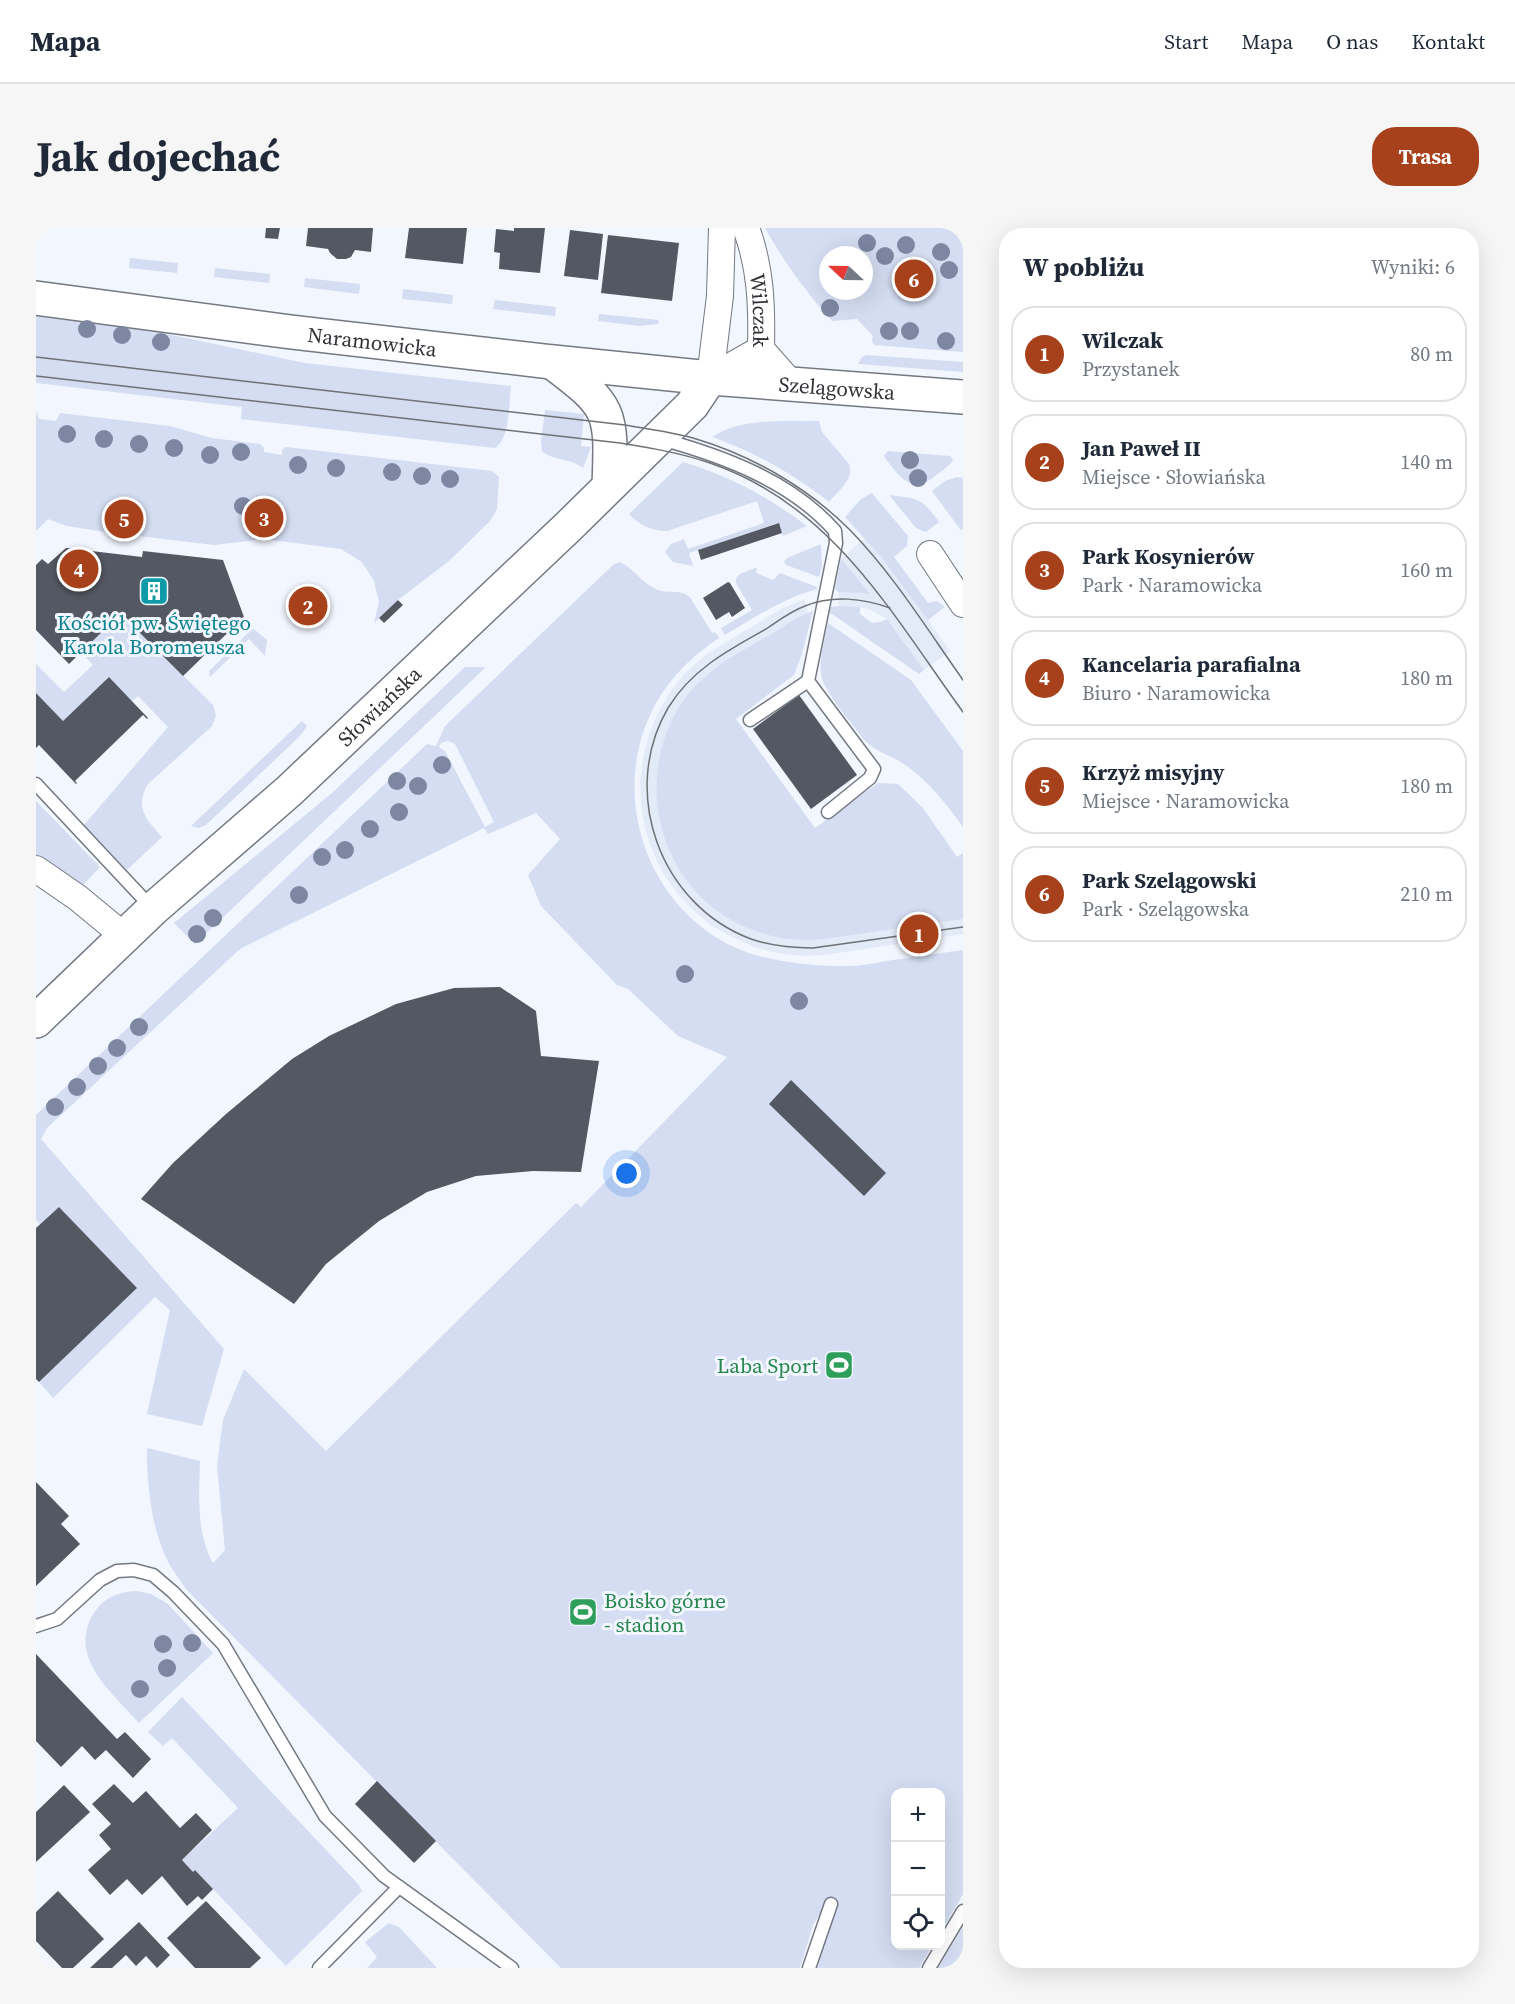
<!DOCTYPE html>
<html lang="pl">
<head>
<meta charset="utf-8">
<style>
  body { margin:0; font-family:"Source Serif 4",serif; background:#f6f6f7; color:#1f2937 }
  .controls { position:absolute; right:18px; bottom:18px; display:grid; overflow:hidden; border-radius:12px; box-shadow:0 6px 24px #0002 }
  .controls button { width:54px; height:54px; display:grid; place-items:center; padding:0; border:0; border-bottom:2px solid #e0e1e3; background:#fff; color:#1f2937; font:30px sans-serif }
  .compass { position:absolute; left:783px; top:18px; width:54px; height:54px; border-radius:50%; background:#fff; box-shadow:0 6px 24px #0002; rotate:292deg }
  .you { position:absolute; left:591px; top:946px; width:21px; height:21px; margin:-15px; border:4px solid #fff; border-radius:50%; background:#1a73e8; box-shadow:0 0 0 9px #1a73e833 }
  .badge { display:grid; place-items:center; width:39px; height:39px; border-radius:50%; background:#a7411b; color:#fff; font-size:20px; font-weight:700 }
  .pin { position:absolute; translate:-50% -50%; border:3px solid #fff; box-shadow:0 2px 6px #0006 }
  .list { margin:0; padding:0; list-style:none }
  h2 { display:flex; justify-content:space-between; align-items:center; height:78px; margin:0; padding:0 24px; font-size:26px }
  h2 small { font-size:20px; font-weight:400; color:#747a83 }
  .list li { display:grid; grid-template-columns:39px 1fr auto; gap:18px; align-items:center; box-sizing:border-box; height:96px; margin:0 12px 12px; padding:0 12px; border:2px solid #e0e1e3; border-radius:24px }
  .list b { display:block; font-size:22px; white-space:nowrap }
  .list p { margin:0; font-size:20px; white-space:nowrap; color:#747a83 }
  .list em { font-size:20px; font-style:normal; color:#747a83 }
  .icon { flex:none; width:33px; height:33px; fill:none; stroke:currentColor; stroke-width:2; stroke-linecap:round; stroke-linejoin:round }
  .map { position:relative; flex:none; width:927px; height:1740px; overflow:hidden; border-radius:24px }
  header { display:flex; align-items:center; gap:36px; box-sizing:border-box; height:84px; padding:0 30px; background:#fff; border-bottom:2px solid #e0e1e3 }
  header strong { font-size:28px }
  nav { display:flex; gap:33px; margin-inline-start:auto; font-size:21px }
  .intro { display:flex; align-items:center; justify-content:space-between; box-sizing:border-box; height:144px; padding:0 36px }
  h1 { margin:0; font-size:42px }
  .button { padding:15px 27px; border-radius:24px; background:#a7411b; color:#fff; font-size:21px; font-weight:700 }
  main { display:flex; gap:36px; padding:0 36px }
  aside { flex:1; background:#fff; border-radius:24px; box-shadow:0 6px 24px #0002 }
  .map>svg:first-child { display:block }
  .built { fill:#e3eaf8 }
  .green { fill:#d4ddf2; fill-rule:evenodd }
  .building { fill:#545862 }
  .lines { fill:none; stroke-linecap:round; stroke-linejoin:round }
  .lane-casing { stroke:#747882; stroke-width:15 }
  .street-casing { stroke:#747882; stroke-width:28 }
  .secondary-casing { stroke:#747882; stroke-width:36 }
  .lane { stroke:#fff; stroke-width:12 }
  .street { stroke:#fff; stroke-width:26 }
  .secondary { stroke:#fff; stroke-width:33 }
  .tram { stroke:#6f7177; stroke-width:1.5 }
  .tree { fill:#7d87a2 }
  .labels { text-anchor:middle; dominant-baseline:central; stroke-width:6; stroke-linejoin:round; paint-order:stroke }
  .street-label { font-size:21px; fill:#313337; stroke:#f2f6fe }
  .culture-label { font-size:21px; fill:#0d838f; stroke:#f2f6fe }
  .leisure-label { font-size:21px; fill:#27864d; stroke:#f2f6fe; text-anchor:end }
</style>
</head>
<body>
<header>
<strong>Mapa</strong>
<nav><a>Start</a><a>Mapa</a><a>O nas</a><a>Kontakt</a></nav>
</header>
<div class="intro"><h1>Jak dojechać</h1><a class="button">Trasa</a></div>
<main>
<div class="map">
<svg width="927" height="1740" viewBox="0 0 927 1740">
  <rect width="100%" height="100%" fill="#f2f6fe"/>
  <!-- built -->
  <g class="built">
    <polygon points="829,310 862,350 914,423 888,442 851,391 835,382 824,379 803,378 802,364 833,366 805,331"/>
    <polygon points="769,371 772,385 694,429 624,595 635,628 657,659 673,675 689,688 726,705 768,712 789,711 927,691 927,706 789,727 765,728 741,725 718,719 696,709 676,698 657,682 641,665 627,645 617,624 609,601 605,577 604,554 607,530 613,507 622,485 634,464 649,445 667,429 687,416 747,380"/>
  </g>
  <!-- green -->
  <g class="green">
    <path d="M729,0H927V124L838,117L836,112L837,108L821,91L796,93C770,64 748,34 729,0ZM792,27H828V63H792Z"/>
    <polygon points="94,30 142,35 141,45 93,40"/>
    <polygon points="179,40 234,46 233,55 178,49"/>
    <polygon points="269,50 324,56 323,66 268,59"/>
    <polygon points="367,61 417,67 416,76 366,71"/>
    <polygon points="459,72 520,79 519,88 457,81"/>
    <polygon points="563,86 623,92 622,96 603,98 562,93"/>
    <path d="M0,88L102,100L269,135L475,158C473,175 474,211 459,220L205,191L206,179L0,155Z"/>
    <polygon points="830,127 927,134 927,144 822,136 826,129"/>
    <path d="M509,182L548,186L545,218L555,219L547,240C533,229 516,233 506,223L505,213Z"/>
    <polygon points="0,183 3,191 20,193 24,185 134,198 176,210 224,216 228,220 228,224 246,227 246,222 250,219 456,243 463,249 461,281 454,293 413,333 362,372 338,395 343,374 338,353 326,334 305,321 229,311 178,317 69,304 31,298 12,291 0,303"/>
    <path d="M783,193L786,204L813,236C819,251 802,263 793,274C757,246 719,224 676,209C708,189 746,194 783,193Z"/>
    <path d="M852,223L914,228L917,232C913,238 906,243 899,248C876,268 863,248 849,230L848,227Z"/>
    <path d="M647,234C694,248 732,269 771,298L747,308L742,295L653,325L657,338L637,334L629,324L635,316L648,311L652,321L728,295L721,273L631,303C615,303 605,298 593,286Z"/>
    <polygon points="921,249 927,250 927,302 924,301 896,263 909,253"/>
    <polygon points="836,265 872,308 871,318 858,329 892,375 901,373 909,379 892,392 846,330 809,289 825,271"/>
    <path d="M853,267C883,271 885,269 903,294L890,304L880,300Z"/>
    <polygon points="785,316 786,339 783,349 750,337 748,334 751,330"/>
    <polygon points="805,331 834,366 802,364 799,360"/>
    <path d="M584,334C599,341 606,356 622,362C633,366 645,361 654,369L676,405L679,404L683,410C655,429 631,452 616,483C570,576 618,696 719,727C747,735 785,739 814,738C826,738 838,735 850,733C876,729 901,726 927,722V1666L905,1704L904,1564H860V1718H896L883,1740H777L794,1688L784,1686L777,1697L764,1740H525L150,1361C144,1352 137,1343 132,1334C115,1299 111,1259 111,1220L164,1233C163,1266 160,1305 177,1335L189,1322L181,1238L187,1192L208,1141L290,1223L540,975L545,979L691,829L642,808L592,761L581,757L505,678L492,647L524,611L500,585L452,606L448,600L204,721L11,900L5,911L188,1121L166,1198L111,1186L134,1082L119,1069L17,1170L3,1154L101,1060L23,979L4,996L0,992V887L391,516L400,518L409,498L578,336ZM412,513L419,516L458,594L449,599L409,523L403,519L405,515Z"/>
    <path d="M719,340H721L720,345L737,352L744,345L781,359V361C748,370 719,389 689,407L685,400L716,382L700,355V350L704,346Z"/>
    <polygon points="803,378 824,379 824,386 836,395 844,394 851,391 888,442 883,446 793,384 795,379"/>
    <path d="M777,383L766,426L758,447L700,491L779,600L842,555L862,556L887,580L921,629L927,625V691L789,711C768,713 747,712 726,705C634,677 595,572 638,488C659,447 699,426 737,405C750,397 763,388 777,383Z"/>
    <path d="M72,389L99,393L98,399L177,477L180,487L176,498L112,556C98,580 110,591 126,609L91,642L48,597L132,499L102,468L96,473L73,449L27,493L0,465V436L28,464L57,437L45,424L72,398L68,394Z"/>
    <path d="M792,395L875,452L927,523V599C910,575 890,550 865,534C853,527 839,523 829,513C818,498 787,463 785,446C783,429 789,411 792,395Z"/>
    <polygon points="218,401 231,412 229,428 213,411 174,449 173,443 215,402"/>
    <polygon points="429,439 450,439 159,716 138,695 296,565"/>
    <polygon points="266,493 271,498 264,508 170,597 163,600 155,598"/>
    <polygon points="0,573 64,639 47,657 0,627"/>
    <path d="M101,1363L115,1366L132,1376L177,1425L103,1495C77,1465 30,1429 58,1385C68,1369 83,1364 101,1363Z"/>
    <polygon points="146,1469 323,1657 326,1663 250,1738 159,1642 157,1644 146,1632 202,1580 136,1510 127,1518 112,1504"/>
    <polygon points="353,1695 363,1699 401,1740 331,1740 341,1729 329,1714"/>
    <polygon points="927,1699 927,1740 902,1740"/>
  </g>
  <!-- building -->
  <g class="building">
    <polygon points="230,0 244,0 242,11 229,10"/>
    <polygon points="272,0 337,0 335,24 319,22 315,29 310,31 301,31 294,25 292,21 270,18"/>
    <polygon points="373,0 431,0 427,36 369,30"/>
    <polygon points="478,0 509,0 504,45 463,41 464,25 458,24 460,1 478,3"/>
    <polygon points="534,2 567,6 562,52 528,48"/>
    <polygon points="572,7 643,15 636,73 565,65"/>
    <polygon points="743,295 746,305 665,332 662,322"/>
    <polygon points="30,320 106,329 107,323 187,332 208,389 147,448 98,399 99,393 72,389 68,394 72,398 33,436 0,402 0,337 6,331 12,336"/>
    <polygon points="692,354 694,355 709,380 696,389 693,384 680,392 667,370"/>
    <polygon points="362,372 367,377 348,395 343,390"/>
    <polygon points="73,449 112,490 111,491 107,487 39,553 41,555 40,556 3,517 0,520 0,465 27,493"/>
    <polygon points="763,467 821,547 775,581 717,501"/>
    <polygon points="464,759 500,783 505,828 563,833 545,944 497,943 440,948 391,964 343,993 290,1036 258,1076 105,971 137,935 190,886 256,831 293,808 360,776 418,760"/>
    <polygon points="755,852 850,945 828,968 733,876"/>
    <polygon points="23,979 101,1060 3,1154 0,1151 0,1000"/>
    <polygon points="0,1254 33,1288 25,1296 44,1316 0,1358"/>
    <polygon points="0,1426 81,1511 89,1504 115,1531 97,1550 70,1522 59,1532 46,1518 25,1539 0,1513"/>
    <polygon points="341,1553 400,1613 378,1635 319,1576"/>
    <polygon points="78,1556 97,1575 110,1563 144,1600 160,1585 176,1602 146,1632 157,1644 159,1642 177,1661 166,1672 162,1668 151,1678 126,1648 106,1667 91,1651 74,1667 52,1642 75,1621 63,1607 75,1596 56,1576"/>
    <polygon points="28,1557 54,1584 0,1634 0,1584"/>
    <polygon points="22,1663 68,1711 37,1740 26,1740 0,1713 0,1684"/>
    <polygon points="170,1673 225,1730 214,1740 159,1740 131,1710"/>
    <polygon points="103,1694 134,1727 121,1740 110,1728 100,1738 90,1727 76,1740 54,1740"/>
  </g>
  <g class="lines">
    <!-- lane casing -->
    <g class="lane-casing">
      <g id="lane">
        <path d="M625,211C687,228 755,253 799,303L800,315L772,453L838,541L834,550L792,584"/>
        <polyline points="714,492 772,453"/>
        <polyline points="0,556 116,680"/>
        <polyline points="0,1398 21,1391 64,1352 81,1343 98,1342 117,1347 137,1364 187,1416 289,1588 348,1648 476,1740"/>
        <polyline points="283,1740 363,1659"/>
        <polyline points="773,1740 795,1676"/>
        <polyline points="893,1740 927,1683"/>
      </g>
    </g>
    <!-- street casing -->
    <g class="street-casing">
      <g id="street">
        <path id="s1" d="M710,0C725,40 726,79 725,121L755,155"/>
        <polyline points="674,150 684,68 686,0"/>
        <polyline points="674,150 725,121"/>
        <polyline points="894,326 927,376"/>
        <polyline points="0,641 42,670 88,708"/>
      </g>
    </g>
    <!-- secondary casing -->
    <g class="secondary-casing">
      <g id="secondary">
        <path id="s2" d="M0,70L255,104L507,133L674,150L927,169"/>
        <path d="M516,134C576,179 576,183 573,258"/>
        <path id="s3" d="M0,793L117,681L253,563L533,298L656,177L674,150"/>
      </g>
    </g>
    <!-- lane -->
    <use href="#lane" class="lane"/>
    <!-- street -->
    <use href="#street" class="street"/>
    <!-- secondary -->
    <use href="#secondary" class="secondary"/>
    <!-- tram -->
    <g class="tram">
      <path d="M0,129L589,197C612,201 635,204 657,210C715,227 771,259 814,302C857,346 891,401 927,452"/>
      <path d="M0,148L584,215C615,220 645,225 674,235C797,277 855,385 927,484"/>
      <path d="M854,380C827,370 796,367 769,378C755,383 742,393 730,401C692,422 655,442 632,480C583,564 624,677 715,711C735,718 756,720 777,720L927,699"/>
    </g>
  </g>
  <!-- trees -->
  <g class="tree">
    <circle cx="831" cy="15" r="9"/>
    <circle cx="870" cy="17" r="9"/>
    <circle cx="905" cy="24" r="9"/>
    <circle cx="849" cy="28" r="9"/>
    <circle cx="878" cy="40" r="9"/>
    <circle cx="913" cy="42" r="9"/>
    <circle cx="794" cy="80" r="9"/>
    <circle cx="51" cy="101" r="9"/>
    <circle cx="853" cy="103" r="9"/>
    <circle cx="874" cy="103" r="9"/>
    <circle cx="86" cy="107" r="9"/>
    <circle cx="910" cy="113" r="9"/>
    <circle cx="125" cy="114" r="9"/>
    <circle cx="31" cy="206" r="9"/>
    <circle cx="68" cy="211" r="9"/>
    <circle cx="103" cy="216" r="9"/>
    <circle cx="138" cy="220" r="9"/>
    <circle cx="205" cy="224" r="9"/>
    <circle cx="174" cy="227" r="9"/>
    <circle cx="874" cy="232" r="9"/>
    <circle cx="262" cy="237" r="9"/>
    <circle cx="300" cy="240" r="9"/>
    <circle cx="356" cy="244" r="9"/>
    <circle cx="386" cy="248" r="9"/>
    <circle cx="882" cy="250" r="9"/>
    <circle cx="414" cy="251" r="9"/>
    <circle cx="207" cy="278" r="9"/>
    <circle cx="406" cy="537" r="9"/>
    <circle cx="361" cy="553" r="9"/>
    <circle cx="382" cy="558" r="9"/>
    <circle cx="363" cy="584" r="9"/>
    <circle cx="334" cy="601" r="9"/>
    <circle cx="309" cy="622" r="9"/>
    <circle cx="286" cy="629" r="9"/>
    <circle cx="263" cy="667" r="9"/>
    <circle cx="177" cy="690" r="9"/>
    <circle cx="161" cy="706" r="9"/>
    <circle cx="649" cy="746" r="9"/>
    <circle cx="763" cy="773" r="9"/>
    <circle cx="103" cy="799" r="9"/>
    <circle cx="81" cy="820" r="9"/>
    <circle cx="62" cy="838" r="9"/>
    <circle cx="41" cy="859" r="9"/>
    <circle cx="19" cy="879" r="9"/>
    <circle cx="156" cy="1415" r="9"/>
    <circle cx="127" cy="1416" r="9"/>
    <circle cx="131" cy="1440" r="9"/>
    <circle cx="104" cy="1461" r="9"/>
  </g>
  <!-- icons -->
  <defs>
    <g id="building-square" transform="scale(1.5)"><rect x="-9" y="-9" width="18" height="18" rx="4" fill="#0f9aa8" stroke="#f2f6fe"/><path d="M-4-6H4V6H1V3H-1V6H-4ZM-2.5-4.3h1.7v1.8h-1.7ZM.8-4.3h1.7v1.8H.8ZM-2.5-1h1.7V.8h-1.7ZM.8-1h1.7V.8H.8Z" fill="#fff"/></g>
    <g id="stadium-square" transform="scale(1.5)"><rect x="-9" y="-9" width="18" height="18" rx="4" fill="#2e9e5b" stroke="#f2f6fe"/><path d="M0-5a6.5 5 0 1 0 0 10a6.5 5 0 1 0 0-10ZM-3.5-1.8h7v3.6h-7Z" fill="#fff"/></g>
  </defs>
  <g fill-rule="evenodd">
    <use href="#building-square" x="118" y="363"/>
    <use href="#stadium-square" x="803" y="1137"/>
    <use href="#stadium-square" x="547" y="1384"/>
  </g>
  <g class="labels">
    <!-- street labels -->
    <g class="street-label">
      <text stroke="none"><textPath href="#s1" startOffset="84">Wilczak</textPath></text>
      <text stroke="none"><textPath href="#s2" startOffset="339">Naramowicka</textPath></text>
      <text stroke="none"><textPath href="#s2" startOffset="806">Szelągowska</textPath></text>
      <text stroke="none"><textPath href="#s3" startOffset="466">Słowiańska</textPath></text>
    </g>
    <!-- culture labels -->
    <g class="culture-label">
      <text x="118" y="394">Kościół pw. Świętego<tspan x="118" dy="24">Karola Boromeusza</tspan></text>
    </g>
    <!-- leisure labels -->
    <g class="leisure-label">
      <text x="782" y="1137">Laba Sport</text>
      <text x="568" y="1372" text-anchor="start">Boisko górne<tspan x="568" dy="24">- stadion</tspan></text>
    </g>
  </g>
</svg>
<div class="controls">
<button>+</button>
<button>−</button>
<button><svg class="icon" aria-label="locate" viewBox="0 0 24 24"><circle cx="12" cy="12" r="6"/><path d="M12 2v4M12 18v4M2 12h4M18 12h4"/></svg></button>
</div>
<svg class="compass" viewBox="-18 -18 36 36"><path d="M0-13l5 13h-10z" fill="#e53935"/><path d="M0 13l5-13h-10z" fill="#747a83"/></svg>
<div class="you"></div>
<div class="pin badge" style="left:883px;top:706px">1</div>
<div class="pin badge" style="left:272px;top:378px">2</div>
<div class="pin badge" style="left:228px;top:290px">3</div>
<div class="pin badge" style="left:43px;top:341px">4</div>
<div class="pin badge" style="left:88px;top:291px">5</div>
<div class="pin badge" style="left:878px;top:51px">6</div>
</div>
<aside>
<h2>W pobliżu<small>Wyniki: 6</small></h2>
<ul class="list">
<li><span class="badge">1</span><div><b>Wilczak</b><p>Przystanek</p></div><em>80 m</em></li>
<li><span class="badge">2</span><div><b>Jan Paweł II</b><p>Miejsce · Słowiańska</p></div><em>140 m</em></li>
<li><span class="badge">3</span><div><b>Park Kosynierów</b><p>Park · Naramowicka</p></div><em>160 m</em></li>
<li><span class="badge">4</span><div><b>Kancelaria parafialna</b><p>Biuro · Naramowicka</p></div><em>180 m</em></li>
<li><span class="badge">5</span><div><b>Krzyż misyjny</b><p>Miejsce · Naramowicka</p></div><em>180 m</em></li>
<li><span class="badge">6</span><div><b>Park Szelągowski</b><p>Park · Szelągowska</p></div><em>210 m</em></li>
</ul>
</aside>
</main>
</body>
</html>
